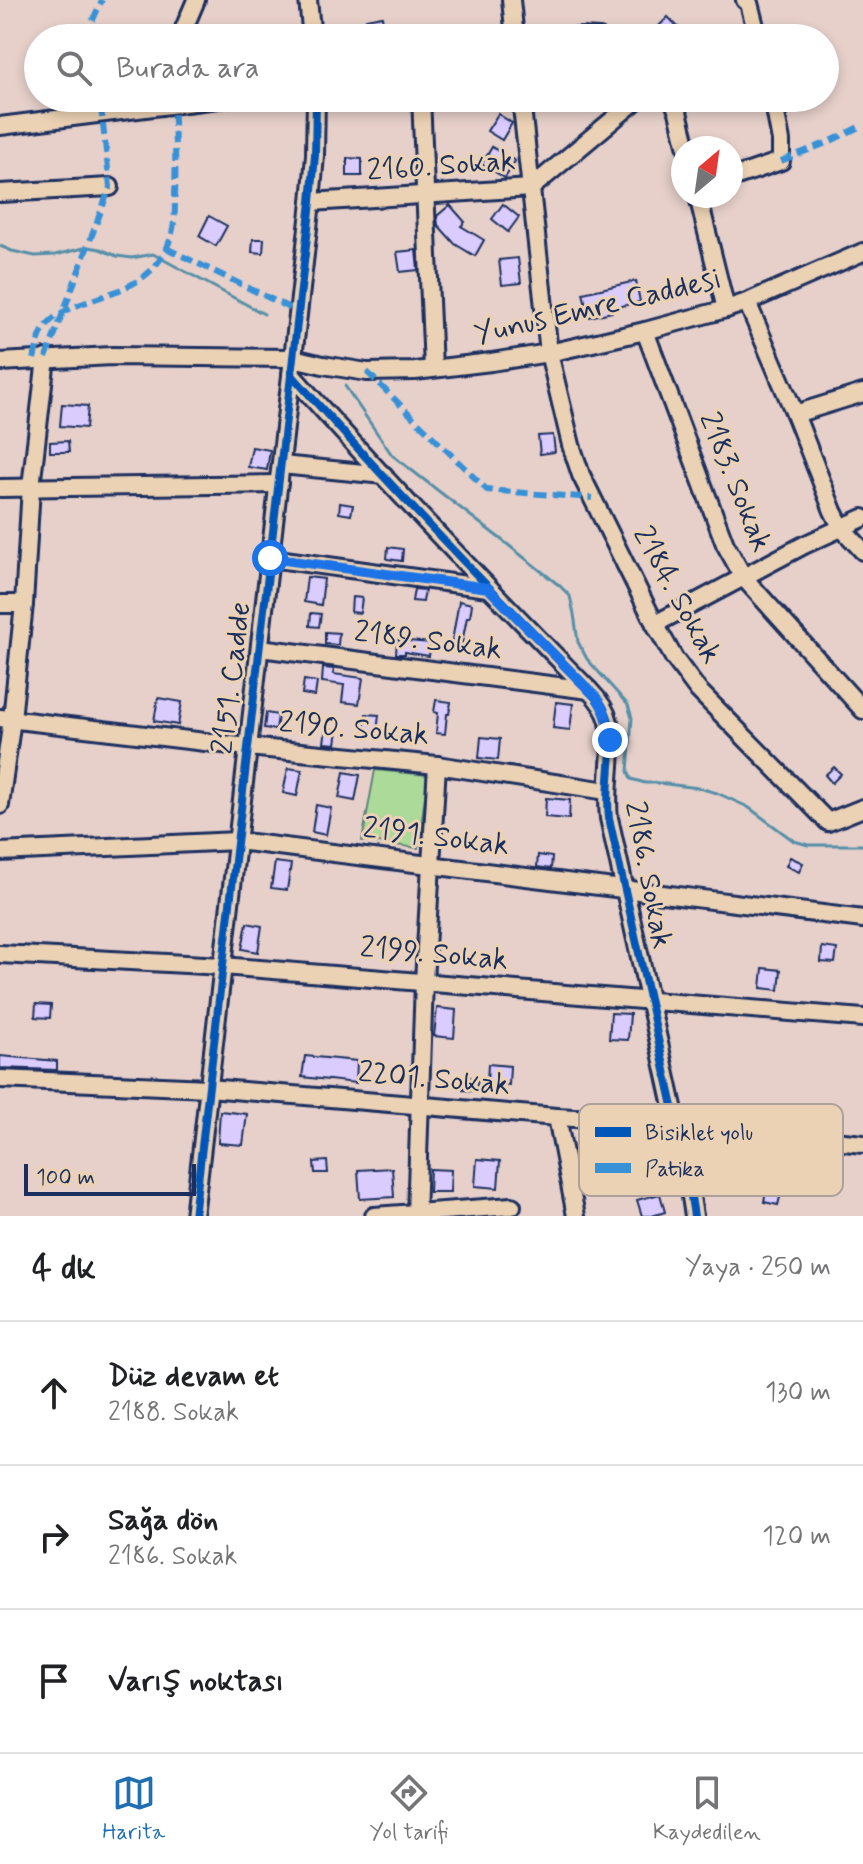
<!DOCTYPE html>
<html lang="tr">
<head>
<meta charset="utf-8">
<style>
  body { margin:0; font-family:Mynerve,sans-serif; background:#f6f6f6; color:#202124 }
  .compass { position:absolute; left:671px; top:136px; width:72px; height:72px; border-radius:50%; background:#fff; box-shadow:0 4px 12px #0003; rotate:29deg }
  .scale { position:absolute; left:24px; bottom:20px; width:172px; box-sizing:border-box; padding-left:8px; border:4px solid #1b2f5e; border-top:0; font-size:22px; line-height:28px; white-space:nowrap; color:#1b2f5e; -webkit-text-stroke:6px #ecd2b4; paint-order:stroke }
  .stop { position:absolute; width:24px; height:24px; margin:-18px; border:6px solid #1a73e8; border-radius:50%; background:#fff }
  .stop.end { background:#1a73e8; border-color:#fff; box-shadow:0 2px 8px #0008 }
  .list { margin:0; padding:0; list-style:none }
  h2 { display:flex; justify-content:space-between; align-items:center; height:104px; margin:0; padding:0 32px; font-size:34px }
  h2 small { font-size:26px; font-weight:400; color:#757577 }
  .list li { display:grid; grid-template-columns:52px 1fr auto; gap:24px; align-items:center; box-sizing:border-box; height:144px; padding:0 32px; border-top:2px solid #e0e0e0 }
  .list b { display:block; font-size:30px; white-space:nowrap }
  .list p { margin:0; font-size:26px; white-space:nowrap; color:#757577 }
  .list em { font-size:26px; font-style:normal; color:#757577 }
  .icon { flex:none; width:44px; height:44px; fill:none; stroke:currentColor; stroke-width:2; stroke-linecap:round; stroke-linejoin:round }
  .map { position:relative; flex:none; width:863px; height:1216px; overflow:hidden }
  .search { position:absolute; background:#fff; box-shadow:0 4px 12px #0003; left:24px; right:24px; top:24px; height:88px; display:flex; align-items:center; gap:20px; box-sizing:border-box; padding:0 28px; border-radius:44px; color:#757577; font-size:30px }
  .sheet { height:536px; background:#fff }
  nav { display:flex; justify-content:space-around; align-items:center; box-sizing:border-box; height:112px; border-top:2px solid #e0e0e0; background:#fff; font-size:22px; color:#757577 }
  nav a { display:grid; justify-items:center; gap:4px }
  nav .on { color:#1f6fb2 }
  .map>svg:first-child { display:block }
  .green { fill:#acda99; stroke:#64847c; stroke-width:2 }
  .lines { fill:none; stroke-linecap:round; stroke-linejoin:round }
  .stream { stroke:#578fa8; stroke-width:3 }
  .building { fill:#dbccfe; stroke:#1b2f5e; stroke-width:2 }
  .minor-casing { stroke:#1b2f5e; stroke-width:22 }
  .minor { stroke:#ecd2b4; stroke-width:16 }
  .quiet { stroke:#3891d7; stroke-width:6; stroke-dasharray:12 6; stroke-linecap:butt }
  .cycleway-casing { stroke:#ecd2b4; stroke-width:13 }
  .cycleway { stroke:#0057b8; stroke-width:8 }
  .route { stroke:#1a73e8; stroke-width:10 }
  .labels { text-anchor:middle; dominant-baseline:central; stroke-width:6; stroke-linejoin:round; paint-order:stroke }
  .street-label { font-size:30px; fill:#1b2f5e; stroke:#ecd2b4 }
  .key { fill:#ecd2b4; stroke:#ada19a; stroke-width:2 }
  .key-label { font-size:22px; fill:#1b2f5e }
</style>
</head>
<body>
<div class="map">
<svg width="863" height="1216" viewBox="0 0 863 1216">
  <rect width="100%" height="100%" fill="#e7d0ca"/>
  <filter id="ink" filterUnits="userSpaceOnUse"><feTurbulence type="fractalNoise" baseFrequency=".0125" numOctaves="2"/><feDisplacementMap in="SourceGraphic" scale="16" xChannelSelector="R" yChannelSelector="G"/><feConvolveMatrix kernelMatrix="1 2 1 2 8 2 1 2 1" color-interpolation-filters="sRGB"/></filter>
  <g filter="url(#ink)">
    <!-- green -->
    <polygon class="green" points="375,770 428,775 418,848 362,841"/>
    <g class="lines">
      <!-- stream -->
      <g class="stream">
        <polyline points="0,246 12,251 35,256 55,255 88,247 100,249 117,256 132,258 153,254 264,314"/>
        <polyline points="345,386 392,455 507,544 560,586 570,596 574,614 578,642 587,659 628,705 632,718 628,771 631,779 645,783 658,783 699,788 717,793 748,807 794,841 808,845 863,845"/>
      </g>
    </g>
    <!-- building -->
    <g class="building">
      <polygon points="382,16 384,29 368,31 366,19"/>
      <polygon points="668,17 685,34 681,38 664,38 655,30"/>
      <polygon points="498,114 512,123 502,140 487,131"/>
      <polygon points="492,147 515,161 505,178 482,164"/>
      <polygon points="347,158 362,159 362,176 347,176"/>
      <polygon points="503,204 519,217 508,232 492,219"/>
      <polygon points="450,205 465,222 461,226 484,240 475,256 455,244 438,225 437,216"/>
      <polygon points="209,216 227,226 216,246 199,236"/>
      <polygon points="253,239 264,239 263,253 252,252"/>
      <polygon points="416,250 418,270 400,272 397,252"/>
      <polygon points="518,258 521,283 502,285 499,260"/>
      <polygon points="636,281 640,302 612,308 612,312 589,317 583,293"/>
      <polygon points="62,404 88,406 86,428 60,426"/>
      <polygon points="553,435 555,452 540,454 538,436"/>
      <polygon points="68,441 69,452 50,452 50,442"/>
      <polygon points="252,447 270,450 267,470 248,467"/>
      <polygon points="340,503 353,505 351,515 339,513"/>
      <polygon points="388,547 403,549 402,561 387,559"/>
      <polygon points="307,577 324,579 321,605 304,602"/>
      <polygon points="414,589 425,590 423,602 412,601"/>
      <polygon points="352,597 362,598 360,613 351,612"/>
      <polygon points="459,601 472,604 470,617 467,617 462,643 452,641"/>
      <polygon points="311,613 321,614 319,627 310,626"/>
      <polygon points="325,632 339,633 338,645 325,644"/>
      <polygon points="397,640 431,643 429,656 405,652 405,654 396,654"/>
      <polygon points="323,668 334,669 333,674 363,678 359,704 342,702 344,685 322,682"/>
      <polygon points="304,680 317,682 315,696 302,694"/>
      <polygon points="158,698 182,702 178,725 154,721"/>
      <polygon points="436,700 451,702 449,714 447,714 445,734 436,733 438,713 434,712"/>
      <polygon points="556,702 573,704 570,730 553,728"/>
      <polygon points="266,713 278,715 276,730 264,728"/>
      <polygon points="366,714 379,715 377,732 364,730"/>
      <polygon points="326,728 338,730 336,744 324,743"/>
      <polygon points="481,737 500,739 498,760 479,758"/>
      <polygon points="834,767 841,774 832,783 825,775"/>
      <polygon points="288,768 302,770 297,796 283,793"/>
      <polygon points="344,772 360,775 355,801 339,798"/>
      <polygon points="546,798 570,800 569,819 545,817"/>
      <polygon points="316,805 331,808 326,835 312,832"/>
      <polygon points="538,855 552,857 551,869 537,867"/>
      <polygon points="790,857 803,863 799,872 786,866"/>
      <polygon points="275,862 291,864 287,890 271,888"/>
      <polygon points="247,923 262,926 258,952 242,949"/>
      <polygon points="822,947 837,949 835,963 821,962"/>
      <polygon points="763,968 781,970 779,990 761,988"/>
      <polygon points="36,1004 51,1005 50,1018 35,1017"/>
      <polygon points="437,1008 456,1010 454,1038 434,1036"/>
      <polygon points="611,1013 630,1014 628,1040 609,1039"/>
      <polygon points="0,1056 57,1061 57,1070 0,1068"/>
      <polygon points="305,1056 357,1061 356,1083 302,1077"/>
      <polygon points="488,1064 510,1066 509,1085 487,1083"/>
      <polygon points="465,1077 478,1078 476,1091 463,1090"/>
      <polygon points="220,1111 247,1114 243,1145 218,1143"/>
      <polygon points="477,1159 500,1161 498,1188 475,1186"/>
      <polygon points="327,1161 328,1173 315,1173 314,1162"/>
      <polygon points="392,1168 394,1197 360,1199 358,1170"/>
      <polygon points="430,1169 451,1170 450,1192 429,1192"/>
      <polygon points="766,1190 781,1193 778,1205 764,1202"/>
      <polygon points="660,1194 665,1212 652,1216 642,1216 637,1200"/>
    </g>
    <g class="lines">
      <!-- minor casing -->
      <g class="minor-casing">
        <g id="minor">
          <polyline points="308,0 312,38"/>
          <polyline points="511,0 515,38"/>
          <polyline points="745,0 749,3 758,38"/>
          <polyline points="180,38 196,0"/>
          <polyline points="571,38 581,37 599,38"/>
          <polyline points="421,98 433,368"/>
          <polyline points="521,98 549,353 571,445 581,475 655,624 674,658 698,690 828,822 863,808"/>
          <polyline points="672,98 678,112 687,148"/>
          <polyline points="0,126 226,98"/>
          <polyline points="731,178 781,161 781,141 773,98"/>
          <polyline points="0,193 110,187"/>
          <polyline points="698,196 726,309"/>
          <polyline points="311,202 531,188 639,98"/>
          <polyline points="747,302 795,414 833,511 841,527 863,551"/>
          <polyline points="645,331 725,544 744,578 863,710"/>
          <polyline points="0,362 112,356 293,358 323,365 367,372 415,371 491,362 549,353 645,331 726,309 747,302 863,252"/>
          <path d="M291,374C387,483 487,587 589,690C598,699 606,709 609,722C615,751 605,787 609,818L686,1165L694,1216"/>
          <polyline points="795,414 863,393"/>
          <polyline points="281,465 384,475"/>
          <polyline points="0,488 279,484"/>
          <polyline points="270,558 488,588"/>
          <polyline points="0,604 24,604"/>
          <polyline points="655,624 804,545 863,518"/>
          <polyline points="260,648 589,690"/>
          <polyline points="0,718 248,747 437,765 607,791"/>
          <polyline points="0,805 12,719 24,604 31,487 46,358"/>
          <polyline points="0,852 237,841 863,919"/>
          <polyline points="0,954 223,966 863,1018"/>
          <polyline points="0,1079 208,1088 557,1117 676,1124 863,1144"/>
          <polyline points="557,1117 576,1216"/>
          <polyline points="194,1216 311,202 315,155 316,98"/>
          <polyline points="374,1216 512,1206"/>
          <polyline points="416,1216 424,981 437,765"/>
        </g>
      </g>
      <!-- minor -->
      <use href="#minor" class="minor"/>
      <!-- quiet -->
      <g class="quiet">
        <polyline points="93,38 91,24 102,0"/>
        <polyline points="781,161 831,141 863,125"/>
        <polyline points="166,248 298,312"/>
        <polyline points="46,358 110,187 100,98"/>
        <path d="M34,359C37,347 39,334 47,325C57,313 70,308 84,303C123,288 153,284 170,240C175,226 175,211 175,197C176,166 175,135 173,104"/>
        <polyline points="367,372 487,490 592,498"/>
      </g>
      <!-- cycleway casing -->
      <g class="cycleway-casing">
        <g id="cycleway">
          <path d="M291,374C387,483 487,587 589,690C598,699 606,709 609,722C615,751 605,787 609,818L686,1165L694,1216"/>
          <polyline points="194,1216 311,202 315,155 316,98"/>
        </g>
      </g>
      <!-- cycleway -->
      <use href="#cycleway" class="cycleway"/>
    </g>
  </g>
  <g class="lines" filter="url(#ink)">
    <!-- route -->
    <path class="route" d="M270,558L488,588L596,697C606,711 609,723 610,740"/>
  </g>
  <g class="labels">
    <!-- street labels -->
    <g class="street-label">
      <text transform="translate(441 166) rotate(-4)">2160. Sokak</text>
      <text transform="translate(598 307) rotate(-13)">Yunus Emre Caddesi</text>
      <text transform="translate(735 482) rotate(68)">2183. Sokak</text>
      <text transform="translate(677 595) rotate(61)">2184. Sokak</text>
      <text transform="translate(428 641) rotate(7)">2189. Sokak</text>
      <text transform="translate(232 678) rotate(-83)">2151. Cadde</text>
      <text transform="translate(354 729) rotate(5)">2190. Sokak</text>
      <text transform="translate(436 837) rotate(7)">2191. Sokak</text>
      <text transform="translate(648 875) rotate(79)">2186. Sokak</text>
      <text transform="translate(434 954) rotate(5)">2199. Sokak</text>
      <text transform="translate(434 1079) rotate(5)">2201. Sokak</text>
    </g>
  </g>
  <!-- legend -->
  <rect x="579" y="1104" width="264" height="92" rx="12" class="key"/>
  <rect x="595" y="1127" width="36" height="10" fill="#0057b8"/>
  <rect x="595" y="1163" width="36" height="10" fill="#3891d7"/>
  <g class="key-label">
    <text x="645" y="1140">Bisiklet yolu</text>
    <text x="645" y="1176">Patika</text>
  </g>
</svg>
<svg class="compass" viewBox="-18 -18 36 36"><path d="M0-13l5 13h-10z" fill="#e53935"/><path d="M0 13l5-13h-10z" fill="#757577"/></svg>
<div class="scale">100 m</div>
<div class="stop" style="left:270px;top:558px"></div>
<div class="stop end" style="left:610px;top:740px"></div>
<div class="search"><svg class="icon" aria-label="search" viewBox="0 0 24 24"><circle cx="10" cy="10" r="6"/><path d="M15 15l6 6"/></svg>Burada ara</div>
</div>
<section class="sheet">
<h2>4 dk<small>Yaya · 250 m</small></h2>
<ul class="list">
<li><svg class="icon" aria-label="ahead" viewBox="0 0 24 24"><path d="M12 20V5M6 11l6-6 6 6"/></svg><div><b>Düz devam et</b><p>2188. Sokak</p></div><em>130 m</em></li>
<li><svg class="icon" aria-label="right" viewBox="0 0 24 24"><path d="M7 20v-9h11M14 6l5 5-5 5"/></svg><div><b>Sağa dön</b><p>2186. Sokak</p></div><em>120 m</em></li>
<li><svg class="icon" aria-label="arrive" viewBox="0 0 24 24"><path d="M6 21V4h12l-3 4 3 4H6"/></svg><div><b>Varış noktası</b></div></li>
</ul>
</section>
<nav>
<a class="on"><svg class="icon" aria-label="map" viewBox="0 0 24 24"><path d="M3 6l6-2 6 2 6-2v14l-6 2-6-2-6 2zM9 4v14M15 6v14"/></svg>Harita</a>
<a><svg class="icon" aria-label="directions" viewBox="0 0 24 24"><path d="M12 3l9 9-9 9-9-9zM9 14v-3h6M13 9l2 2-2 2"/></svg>Yol tarifi</a>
<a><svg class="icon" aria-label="saved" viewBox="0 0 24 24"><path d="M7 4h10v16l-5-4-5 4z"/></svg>Kaydedilen</a>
</nav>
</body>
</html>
